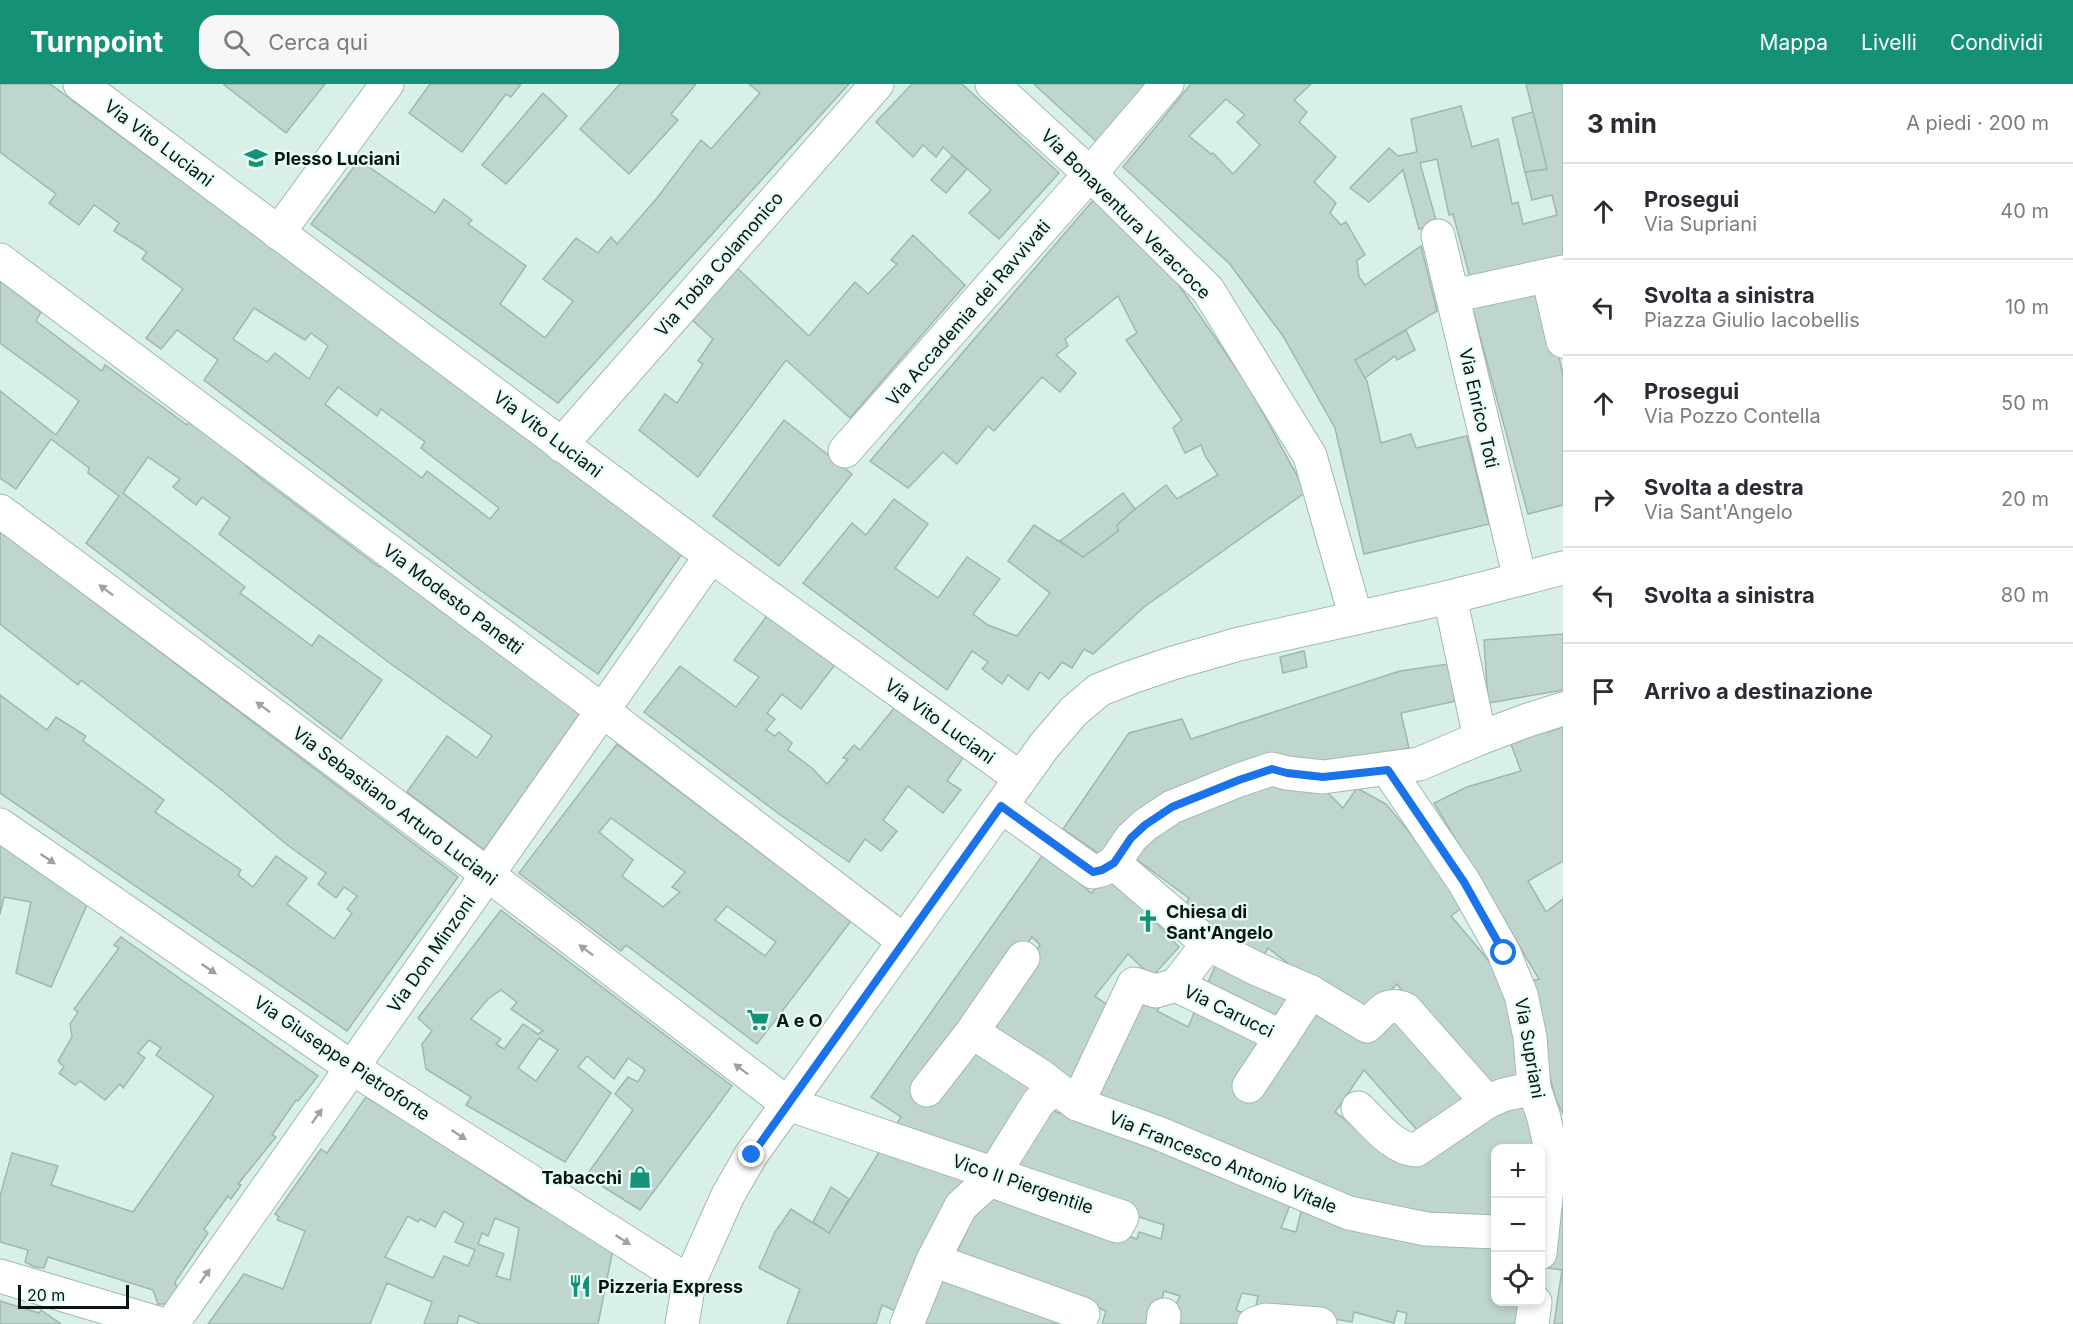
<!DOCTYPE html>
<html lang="it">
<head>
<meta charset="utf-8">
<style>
  body { margin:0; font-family:Inter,sans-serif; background:#f7f7f7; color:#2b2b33 }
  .controls { position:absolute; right:18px; bottom:18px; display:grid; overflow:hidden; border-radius:12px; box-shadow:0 3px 9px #0003 }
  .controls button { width:54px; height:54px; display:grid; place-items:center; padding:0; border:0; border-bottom:2px solid #e1e1e2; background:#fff; color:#2b2b33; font:30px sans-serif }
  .scale { position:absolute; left:18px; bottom:15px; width:111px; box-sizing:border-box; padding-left:6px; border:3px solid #0b1311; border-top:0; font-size:16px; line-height:21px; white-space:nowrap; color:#0b1311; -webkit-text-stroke:4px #e5fef5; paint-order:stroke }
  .stop { position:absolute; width:18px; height:18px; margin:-14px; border:4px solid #1a73e8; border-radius:50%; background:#fff }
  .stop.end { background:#1a73e8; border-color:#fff; box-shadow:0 2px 6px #0008 }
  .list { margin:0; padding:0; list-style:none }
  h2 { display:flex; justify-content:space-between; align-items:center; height:78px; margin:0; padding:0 24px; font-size:26px }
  h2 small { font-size:20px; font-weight:400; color:#7c7c81 }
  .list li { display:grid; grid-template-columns:39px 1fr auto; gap:18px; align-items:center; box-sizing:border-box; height:96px; padding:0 24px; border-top:2px solid #e1e1e2 }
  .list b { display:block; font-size:22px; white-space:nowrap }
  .list p { margin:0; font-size:20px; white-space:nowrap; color:#7c7c81 }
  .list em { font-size:20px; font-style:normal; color:#7c7c81 }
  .icon { flex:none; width:33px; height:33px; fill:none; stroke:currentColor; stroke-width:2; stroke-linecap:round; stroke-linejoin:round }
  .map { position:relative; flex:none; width:1563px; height:1240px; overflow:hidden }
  header { display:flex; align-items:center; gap:36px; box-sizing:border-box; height:84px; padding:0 30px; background:#159177; color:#fff }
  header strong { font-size:28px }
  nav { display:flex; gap:33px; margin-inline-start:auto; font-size:21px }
  .search { width:420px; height:54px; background:#f7f7f7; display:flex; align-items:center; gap:15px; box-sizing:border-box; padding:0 21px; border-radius:18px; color:#7c7c81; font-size:22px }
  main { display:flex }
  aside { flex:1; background:#fff }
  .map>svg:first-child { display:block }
  .building { fill:#bfd6cf; stroke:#a0b7af; stroke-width:1.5; fill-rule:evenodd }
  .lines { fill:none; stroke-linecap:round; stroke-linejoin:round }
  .minor-casing { stroke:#a2b9b1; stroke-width:35 }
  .minor { stroke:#fff; stroke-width:33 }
  .oneway { fill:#9da1a0 }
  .route { stroke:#1a73e8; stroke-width:8 }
  .labels { text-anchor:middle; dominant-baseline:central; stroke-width:4.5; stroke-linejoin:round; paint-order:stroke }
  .street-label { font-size:18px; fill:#0b1311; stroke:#e5fef5 }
  .poi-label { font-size:18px; font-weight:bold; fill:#0b1311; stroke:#e5fef5; text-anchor:start }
</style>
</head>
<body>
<header>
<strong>Turnpoint</strong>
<div class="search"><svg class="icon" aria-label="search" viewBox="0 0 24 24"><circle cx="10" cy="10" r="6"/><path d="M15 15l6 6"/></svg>Cerca qui</div>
<nav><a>Mappa</a><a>Livelli</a><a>Condividi</a></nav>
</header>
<main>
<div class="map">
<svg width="1563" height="1240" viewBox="0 0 1563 1240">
  <rect width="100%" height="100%" fill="#d8f0e8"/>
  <!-- building -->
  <g class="building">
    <path d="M0,0H50L684,467L598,590L480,506L204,296L218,276L177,246L161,265L146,254L183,205L142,175L147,168L114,147L119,139L94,121L79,141L49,119L56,110L0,68ZM254,224L305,256L311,249L328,262L309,295L275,269L267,278L233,255ZM338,303L377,332L381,325L425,358L421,364L499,424L490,435L427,387L422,394L377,360L325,320Z"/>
    <polygon points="223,0 325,0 286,49"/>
    <polygon points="430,0 521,0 511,13 506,10 462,68 409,29"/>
    <polygon points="620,0 696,0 671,30 678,36 629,90 580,45"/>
    <polygon points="749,0 849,0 558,319 311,140 359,76 435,129 444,115 472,136 468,140 526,182 500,220 545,254 573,217 543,195 576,154 598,169 611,153 617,160 657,114 701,56 711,65 760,9"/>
    <polygon points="912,0 962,0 1059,89 999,155 969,129 991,106 943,63 936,73 923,61 913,73 876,38"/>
    <polygon points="1034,0 1147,0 1098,59"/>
    <path d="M1191,0H1311L1294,16L1307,28L1299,38L1336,73L1314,98L1336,119L1330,129L1341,141L1346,138L1365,171L1357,176L1359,193L1365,201L1421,162L1437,227L1355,276L1367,297L1381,359L1411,350L1416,364L1467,352L1489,440L1364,470L1335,344L1283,252L1229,179L1123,83ZM1226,15L1245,31L1237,38L1260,61L1233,90L1213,69L1211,70L1189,52Z"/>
    <polygon points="1526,0 1563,0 1563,178 1472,201 1453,130 1449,131 1437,75 1420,79 1437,140 1419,145 1403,86 1369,118 1350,104 1389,64 1398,72 1417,68 1411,35 1461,22 1472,63 1498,55 1512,120 1518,118 1523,140 1557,131 1552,111 1532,116 1525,88 1547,85"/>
    <polygon points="543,9 567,32 506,100 482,81"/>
    <polygon points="1533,28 1547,85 1525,88 1512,34"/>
    <polygon points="952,72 967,85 946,109 931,96"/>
    <polygon points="1095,114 1165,181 1247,300 1306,408 1144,523 1093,570 1084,565 1072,584 1062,578 1049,595 1040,588 1028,606 1008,591 1002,600 982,585 988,578 972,567 947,606 803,499 852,439 866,451 894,415 928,440 895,484 938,514 967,473 1000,495 973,530 988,541 1017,552 1050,509 1008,477 1034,441 1083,473 1118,447 1117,441 1125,433 1166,401 1177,415 1218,391 1205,372 1201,361 1185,369 1173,344 1182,336 1126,256 1137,249 1118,212 1065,255 1068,262 1056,271 1076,289 1060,308 1042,293 994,347 988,342 957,380 943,368 908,404 870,377"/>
    <polygon points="913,151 965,201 850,334 786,276 698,393 639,346 665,310 677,319 703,280 698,277 713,255 691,235 736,183 809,252 855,198 868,210 897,180 891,176"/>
    <polygon points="0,197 41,228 36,237 102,287 105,281 187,341 190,337 248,380 246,382 259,393 379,483 384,478 581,628 484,766 407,708 447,652 477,674 492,652 391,580 219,450 230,434 202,413 196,421 173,403 180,395 148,373 123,409 245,503 240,509 312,562 319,551 382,596 341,655 86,459 119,412 88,389 89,384 51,355 16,405 0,394 0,307 56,351 79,317 0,259"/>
    <polygon points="1544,205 1563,291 1563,421 1528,430 1471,219"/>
    <polygon points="1406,246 1415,266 1397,276 1395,272 1365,294 1355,276"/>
    <polygon points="784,336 852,390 779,482 713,432"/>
    <polygon points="1123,409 1135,425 1117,441 1118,447 1083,473 1060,457"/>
    <polygon points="0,447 458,793 347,947 0,709 0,611 47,646 56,633 86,652 83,657 164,716 155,728 241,786 238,791 253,803 276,772 307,794 287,820 334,855 352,829 347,825 357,812 344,803 336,814 318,800 326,789 286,760 223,707 81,596 78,601 0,540"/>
    <polygon points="769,529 838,577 801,625 782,610 767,629 775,635 766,646 775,652 779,648 792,659 788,666 813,685 827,700 848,675 843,674 854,661 860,666 895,623 963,674 947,697 961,706 943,729 908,702 883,736 897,747 881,767 865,755 849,778 779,730 644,628 680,582 736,623 759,593 734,576"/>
    <polygon points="1563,550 1563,606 1488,619 1484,556"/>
    <polygon points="1304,567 1307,583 1283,589 1280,573"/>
    <polygon points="1448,580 1456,617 1401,629 1409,664 1328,684 1282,677 1280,670 1171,715 1107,775 1063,745 1129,649 1182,635 1191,655 1400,587"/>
    <polygon points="1545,641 1548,648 1563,643 1563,777 1528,797 1546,828 1563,815 1563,1030 1556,1016 1540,954 1531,897 1539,895 1434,719 1467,703 1521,687 1509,655"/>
    <path d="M617,660L851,837L757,960L626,861L621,867L519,789ZM611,734L685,788L672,803L680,808L663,823L622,792L633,776L599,748ZM727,822L776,858L765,872L715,836Z"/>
    <polygon points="1282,694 1300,699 1311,709 1320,701 1343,724 1357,704 1386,720 1468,819 1451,832 1484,871 1507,902 1527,995 1487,1008 1419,929 1397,900 1365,932 1330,912 1268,864 1260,879 1182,828 1189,814 1129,770 1149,745"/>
    <polygon points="0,759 25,779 89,816 51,903 16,889 31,818 4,813 0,830"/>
    <polygon points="1044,769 1091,809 1111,791 1179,863 1152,893 1128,870 1095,912 1112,924 1071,1007 983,946 1040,861 1032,853 917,1005 976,961 1041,1000 896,1227 882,1221 876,1240 787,1240 800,1205 759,1184 775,1148 791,1125 829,1149 901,1033 871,1013"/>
    <path d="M501,826L732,1002L640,1126L586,1092L633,1026L615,1010L628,993L638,998L645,986L628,974L614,995L587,972L578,983L611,1009L565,1078L466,1021L471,1013L426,985L422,960L432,947L418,934ZM501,906L517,918L511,925L543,947L538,950L523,940L504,965L496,960L501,955L471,935L488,915ZM539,954L558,966L536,997L518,984Z"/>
    <polygon points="121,853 318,992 298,1017 296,1016 272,1051 276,1053 238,1100 241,1101 231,1115 228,1112 204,1145 208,1149 175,1198 180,1214 165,1220 158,1220 153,1206 48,1173 44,1184 35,1183 25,1178 28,1166 0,1158 0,1112 12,1069 58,1082 51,1101 133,1128 214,1012 156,971 161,964 149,956 138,969 145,974 123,1004 120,1000 105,1016 80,997 75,1001 59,989 64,983 58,977 72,953 70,940 78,928 74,925 119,864 114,861"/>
    <polygon points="1218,876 1294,913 1281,942 1205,905"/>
    <polygon points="1141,909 1162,919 1157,927 1188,943 1198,920 1261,949 1238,1003 1316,917 1391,931 1478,1018 1425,1055 1364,986 1335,1028 1403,1080 1484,1033 1528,1018 1534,1064 1496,1064 1496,1136 1424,1134 1306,1100 1094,1012"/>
    <path d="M366,1013L429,1051L528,1117L614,1160L598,1240H480L459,1231L457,1240H424L432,1218L387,1199L370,1240H208L244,1190L283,1205L305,1147L277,1136L279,1133L275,1130L321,1065L327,1069ZM444,1127L464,1139L455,1158L475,1166L468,1182L444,1172L433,1194L385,1173L408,1132L418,1138L420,1135L435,1143ZM495,1134L519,1144L510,1196L496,1192L504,1170L478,1160L482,1149L488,1152Z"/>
    <polygon points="1045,1024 1294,1111 1281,1144 1296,1148 1304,1116 1496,1157 1496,1218 1528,1218 1527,1240 1405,1240 1407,1229 1397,1227 1394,1239 1354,1228 1352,1238 1256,1222 1258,1212 1242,1209 1236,1226 1243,1229 1238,1240 1176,1240 1168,1237 1180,1212 1164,1207 1155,1240 1102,1240 1106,1227 1038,1198 955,1172 986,1108 1029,1119 1137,1155 1139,1148 1161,1155 1164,1141 1010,1091"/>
    <polygon points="831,1103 849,1115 829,1149 813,1138"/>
    <polygon points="1563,1112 1563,1240 1554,1240 1562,1186 1548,1184"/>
    <polygon points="944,1191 1091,1240 925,1240"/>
    <polygon points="0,1217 39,1229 41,1226 61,1240 0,1240"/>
  </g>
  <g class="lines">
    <!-- minor casing -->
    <g class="minor-casing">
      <g id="minor">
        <polyline points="80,0 711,472 1020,694"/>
        <polyline points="992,0 1090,90 1208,206 1310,372 1356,534"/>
        <polyline points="278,149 387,0"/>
        <polyline points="1438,152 1520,495"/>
        <polyline points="0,176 603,627 904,857"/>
        <polyline points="1548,192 1563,257"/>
        <polyline points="1453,212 1563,188"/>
        <polyline points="561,361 877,0"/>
        <polyline points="845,367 1090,90 1167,0"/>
        <polyline points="0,427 487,790 788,1020 1122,1133 1117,1142 990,1096"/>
        <polyline points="1450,513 1480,654"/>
        <polyline points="1388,686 1464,798 1504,869 1521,911 1530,953 1534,1004 1544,1034 1551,1066 1540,1169"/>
        <polyline points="1001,722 1093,788 1102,786 1114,779 1208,860 1176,901 1156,907 1134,900 1077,1020"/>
        <polyline points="0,741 351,983 689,1198"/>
        <polyline points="1114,779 1131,754 1145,741 1172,723 1239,696 1272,685 1287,689 1323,693 1419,680 1480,654 1528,636 1563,625"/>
        <path d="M1208,860L1257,885L1311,908L1367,942C1381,929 1385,917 1405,925L1487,1018"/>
        <polyline points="1176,901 1282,953"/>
        <polyline points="972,948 1041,992 1077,1020 1158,1049 1349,1129 1426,1145 1496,1148"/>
        <polyline points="1249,1002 1311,908"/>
        <polyline points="927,1006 972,948 1023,874"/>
        <path d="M1358,1024C1374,1039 1393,1065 1416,1066L1487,1018L1503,1011L1534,1004"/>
        <polyline points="933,1176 1083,1230"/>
        <polyline points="0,1192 161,1240"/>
        <polyline points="172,1240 711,472"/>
        <polyline points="682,1240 689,1198 728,1111 751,1071 1044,662 1074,627 1099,606 1129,594 1173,579 1239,560 1450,513 1563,484"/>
        <polyline points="907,1240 933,1176 961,1122 990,1096 1038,1019 1054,1003"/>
        <polyline points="1163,1240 1164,1231"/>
        <polyline points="1254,1240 1266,1236 1320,1240"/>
        <polyline points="1532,1240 1535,1218"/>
      </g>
    </g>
    <!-- minor -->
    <use href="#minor" class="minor"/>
  </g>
  <!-- one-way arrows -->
  <defs><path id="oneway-solid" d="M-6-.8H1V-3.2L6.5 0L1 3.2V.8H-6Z" transform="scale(1.5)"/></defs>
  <g class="oneway">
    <use href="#oneway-solid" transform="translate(106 506) rotate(-143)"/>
    <use href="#oneway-solid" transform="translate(263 623) rotate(-143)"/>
    <use href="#oneway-solid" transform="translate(48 775) rotate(34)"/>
    <use href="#oneway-solid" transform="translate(586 866) rotate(-143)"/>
    <use href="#oneway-solid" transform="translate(209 885) rotate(34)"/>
    <use href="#oneway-solid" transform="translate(741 985) rotate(-143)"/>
    <use href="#oneway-solid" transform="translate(317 1032) rotate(-55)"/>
    <use href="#oneway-solid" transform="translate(459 1051) rotate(33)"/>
    <use href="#oneway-solid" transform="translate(623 1156) rotate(33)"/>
    <use href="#oneway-solid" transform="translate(205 1192) rotate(-55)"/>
  </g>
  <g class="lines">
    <!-- route -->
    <polyline class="route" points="752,1071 1001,722 1093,788 1102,786 1114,779 1131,754 1145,741 1172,723 1239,696 1272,685 1287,689 1323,693 1388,686 1464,798 1504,869"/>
  </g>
  <!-- icons -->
  <defs>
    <g id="school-bare" transform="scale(1.8)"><path d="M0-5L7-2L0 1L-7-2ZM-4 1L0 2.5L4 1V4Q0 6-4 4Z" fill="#159177" stroke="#e5fef5" stroke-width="2.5" paint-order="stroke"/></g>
    <g id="church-bare" transform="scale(1.8)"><path d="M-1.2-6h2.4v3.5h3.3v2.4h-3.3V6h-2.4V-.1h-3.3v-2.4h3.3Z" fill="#159177" stroke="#e5fef5" stroke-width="2.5" paint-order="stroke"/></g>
    <g id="supermarket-bare" transform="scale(1.8)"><path d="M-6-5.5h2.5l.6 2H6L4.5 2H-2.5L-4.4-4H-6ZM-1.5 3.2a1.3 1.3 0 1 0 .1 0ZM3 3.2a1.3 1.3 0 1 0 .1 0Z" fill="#159177" stroke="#e5fef5" stroke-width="2.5" paint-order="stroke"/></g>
    <g id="shop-bare" transform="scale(1.8)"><path d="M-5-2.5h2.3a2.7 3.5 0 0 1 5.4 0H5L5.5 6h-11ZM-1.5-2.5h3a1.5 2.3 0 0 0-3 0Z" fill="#159177" stroke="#e5fef5" stroke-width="2.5" paint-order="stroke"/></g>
    <g id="restaurant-bare" transform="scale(1.8)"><path d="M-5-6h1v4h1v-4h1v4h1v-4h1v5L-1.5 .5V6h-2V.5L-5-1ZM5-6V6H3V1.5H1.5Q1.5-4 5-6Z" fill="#159177" stroke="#e5fef5" stroke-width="2.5" paint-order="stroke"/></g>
  </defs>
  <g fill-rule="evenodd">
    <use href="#school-bare" x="256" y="74"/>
    <use href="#church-bare" x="1148" y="837"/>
    <use href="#supermarket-bare" x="758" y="936"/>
    <use href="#shop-bare" x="640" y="1093"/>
    <use href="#restaurant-bare" x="580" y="1202"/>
  </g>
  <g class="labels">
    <!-- street labels -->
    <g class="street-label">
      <text transform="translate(159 59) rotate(37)">Via Vito Luciani</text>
      <text transform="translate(1126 130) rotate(45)">Via Bonaventura Veracroce</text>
      <text transform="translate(719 180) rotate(-49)">Via Tobia Colamonico</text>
      <text transform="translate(968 229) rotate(-49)">Via Accademia dei Ravvivati</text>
      <text transform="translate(1479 324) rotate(77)">Via Enrico Toti</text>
      <text transform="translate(548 350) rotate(37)">Via Vito Luciani</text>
      <text transform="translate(453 515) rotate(37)">Via Modesto Panetti</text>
      <text transform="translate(940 637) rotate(36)">Via Vito Luciani</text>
      <text transform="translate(395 722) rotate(37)">Via Sebastiano Arturo Luciani</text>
      <text transform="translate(431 870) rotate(-55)">Via Don Minzoni</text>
      <text transform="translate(1229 927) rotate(26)">Via Carucci</text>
      <text transform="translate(1530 964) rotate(80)">Via Supriani</text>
      <text transform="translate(342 974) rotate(34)">Via Giuseppe Pietroforte</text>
      <text transform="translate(1223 1078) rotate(22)">Via Francesco Antonio Vitale</text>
      <text transform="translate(1023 1100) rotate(19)">Vico II Piergentile</text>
    </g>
    <!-- poi labels -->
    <g class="poi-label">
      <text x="274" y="74">Plesso Luciani</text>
      <text x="1166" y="827">Chiesa di<tspan x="1166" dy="21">Sant'Angelo</tspan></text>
      <text x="776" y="936">A e O</text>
      <text x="622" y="1093" text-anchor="end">Tabacchi</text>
      <text x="598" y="1202">Pizzeria Express</text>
    </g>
  </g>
</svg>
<div class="controls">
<button>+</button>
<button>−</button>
<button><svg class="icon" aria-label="locate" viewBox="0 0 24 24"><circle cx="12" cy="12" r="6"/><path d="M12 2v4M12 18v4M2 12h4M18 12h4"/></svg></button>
</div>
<div class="scale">20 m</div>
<div class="stop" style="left:1504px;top:869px"></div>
<div class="stop end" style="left:752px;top:1071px"></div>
</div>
<aside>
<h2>3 min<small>A piedi · 200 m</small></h2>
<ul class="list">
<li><svg class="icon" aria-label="ahead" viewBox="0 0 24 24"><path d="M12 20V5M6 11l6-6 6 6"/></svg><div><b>Prosegui</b><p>Via Supriani</p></div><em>40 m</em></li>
<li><svg class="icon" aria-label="left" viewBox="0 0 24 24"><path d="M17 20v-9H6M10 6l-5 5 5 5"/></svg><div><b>Svolta a sinistra</b><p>Piazza Giulio Iacobellis</p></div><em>10 m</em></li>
<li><svg class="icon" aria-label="ahead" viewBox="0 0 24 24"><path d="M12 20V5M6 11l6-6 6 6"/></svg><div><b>Prosegui</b><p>Via Pozzo Contella</p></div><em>50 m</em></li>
<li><svg class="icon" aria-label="right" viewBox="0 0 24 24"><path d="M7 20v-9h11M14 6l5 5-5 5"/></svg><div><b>Svolta a destra</b><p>Via Sant'Angelo</p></div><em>20 m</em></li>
<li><svg class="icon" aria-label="left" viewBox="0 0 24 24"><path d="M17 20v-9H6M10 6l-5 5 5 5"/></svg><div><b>Svolta a sinistra</b></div><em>80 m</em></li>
<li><svg class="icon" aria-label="arrive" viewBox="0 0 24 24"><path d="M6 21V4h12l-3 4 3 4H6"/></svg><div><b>Arrivo a destinazione</b></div></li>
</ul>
</aside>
</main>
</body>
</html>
